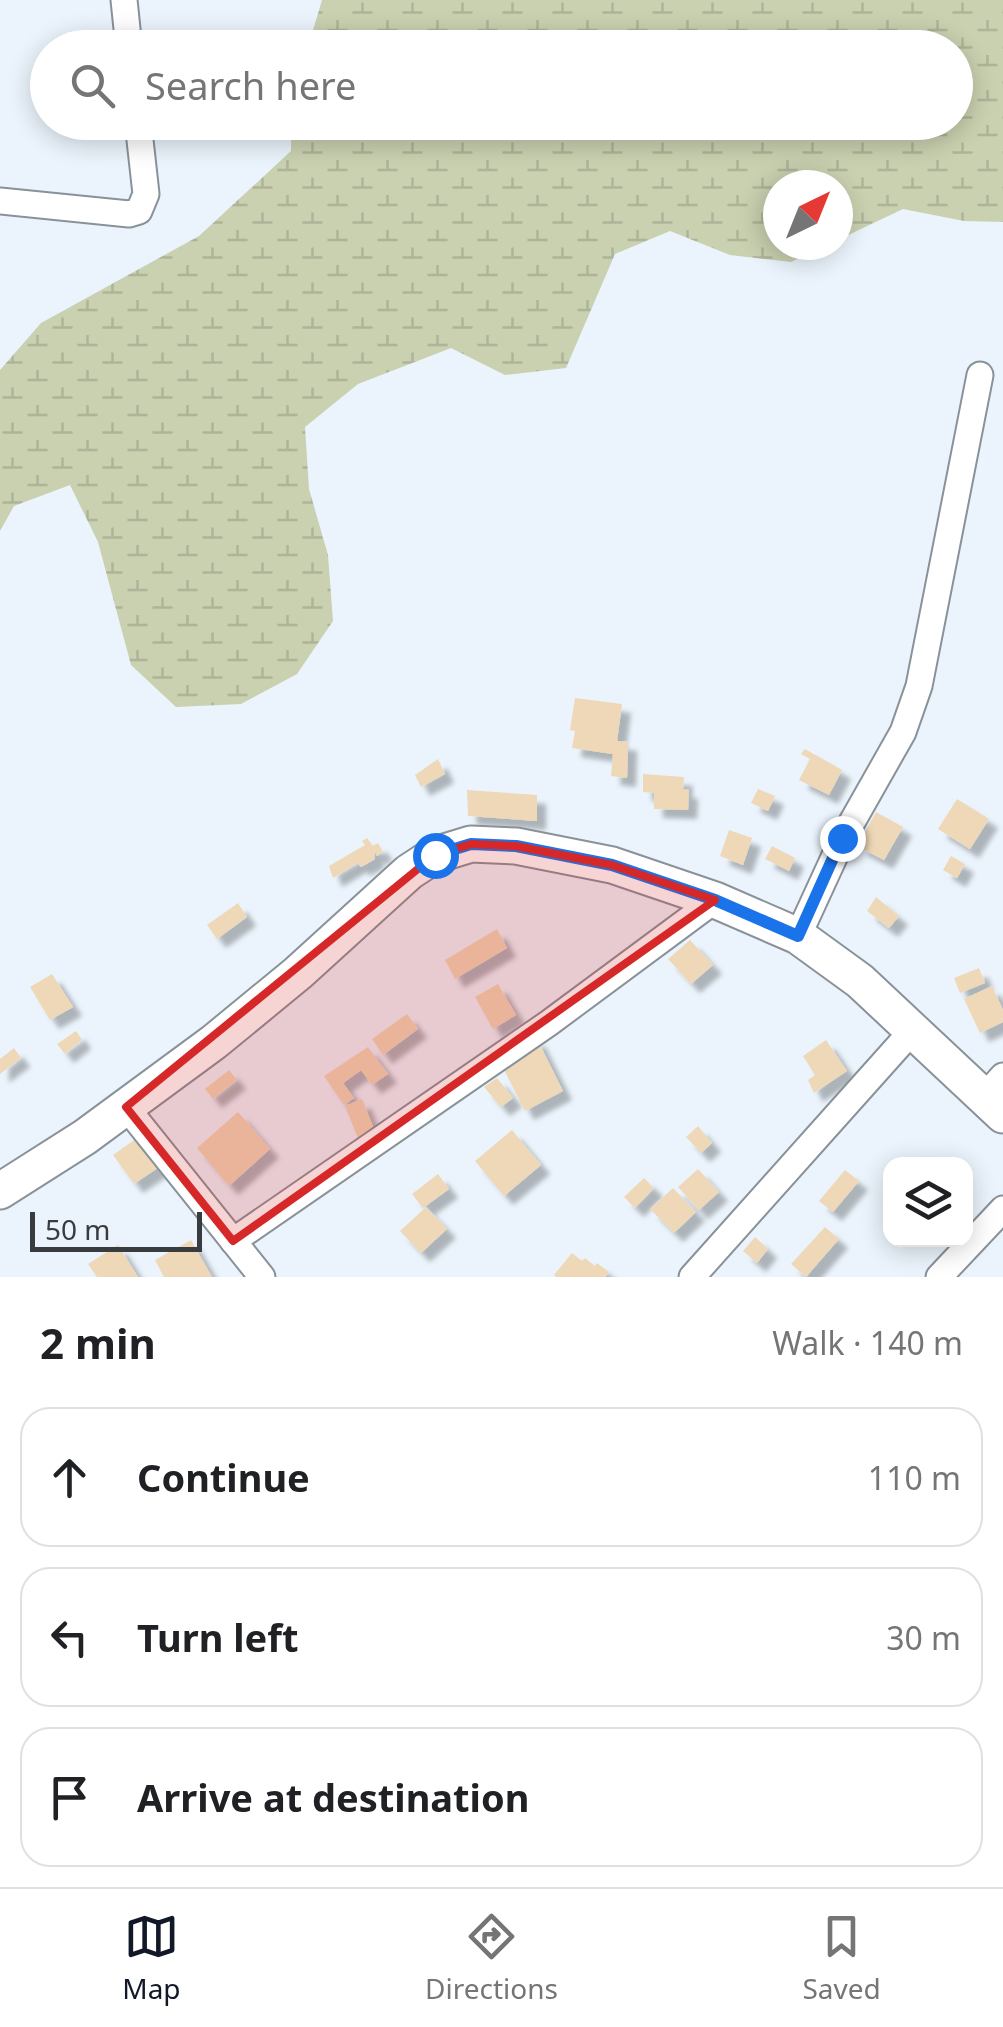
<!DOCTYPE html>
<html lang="en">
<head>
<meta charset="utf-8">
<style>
  body { margin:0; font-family:"Noto Sans",sans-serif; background:#f6f6f6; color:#202124 }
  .controls { position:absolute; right:30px; bottom:30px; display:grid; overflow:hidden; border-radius:20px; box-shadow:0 5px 25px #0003 }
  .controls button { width:90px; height:90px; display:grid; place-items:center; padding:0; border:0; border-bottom:2px solid #e0e0e0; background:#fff; color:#202124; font:50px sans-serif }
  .compass { position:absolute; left:763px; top:170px; width:90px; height:90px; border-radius:50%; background:#fff; box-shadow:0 5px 25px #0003; rotate:43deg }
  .scale { position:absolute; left:30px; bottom:25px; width:172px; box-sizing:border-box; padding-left:10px; border:5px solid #383c3f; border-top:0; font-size:28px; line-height:35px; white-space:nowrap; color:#383c3f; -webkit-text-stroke:8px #ebf4fc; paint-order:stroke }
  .stop { position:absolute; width:30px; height:30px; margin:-22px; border:8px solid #1a73e8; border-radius:50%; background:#fff }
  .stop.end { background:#1a73e8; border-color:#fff; box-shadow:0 2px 10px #0008 }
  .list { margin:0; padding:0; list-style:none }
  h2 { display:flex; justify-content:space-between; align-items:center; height:130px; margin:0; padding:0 40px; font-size:42px }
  h2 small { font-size:32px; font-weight:400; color:#757577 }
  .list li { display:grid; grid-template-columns:65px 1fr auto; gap:30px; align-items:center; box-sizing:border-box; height:140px; margin:0 20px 20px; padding:0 20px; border:2px solid #e0e0e0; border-radius:30px }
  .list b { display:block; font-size:38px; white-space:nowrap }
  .list em { font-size:32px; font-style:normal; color:#757577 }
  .icon { flex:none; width:55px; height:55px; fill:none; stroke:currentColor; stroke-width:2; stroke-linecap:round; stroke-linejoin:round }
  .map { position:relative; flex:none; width:1003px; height:1277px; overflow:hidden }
  .search { position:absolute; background:#fff; box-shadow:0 5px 25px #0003; left:30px; right:30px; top:30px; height:110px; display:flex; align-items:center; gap:25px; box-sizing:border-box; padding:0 35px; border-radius:55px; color:#757577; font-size:38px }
  .sheet { height:610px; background:#fff }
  nav { display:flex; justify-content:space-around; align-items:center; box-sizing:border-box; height:140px; border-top:2px solid #e0e0e0; background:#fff; font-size:28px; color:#757577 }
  nav a { display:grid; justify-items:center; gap:5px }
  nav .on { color:#111827 }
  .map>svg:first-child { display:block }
  .wetland { fill:url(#wetland-marsh) }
  .building { fill:#efd8b7; filter:url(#shadow) }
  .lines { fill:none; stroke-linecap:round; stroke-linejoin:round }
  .street-casing { stroke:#899199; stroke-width:29 }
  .secondary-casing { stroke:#899199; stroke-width:39 }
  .street { stroke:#fff; stroke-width:25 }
  .secondary { stroke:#fff; stroke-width:35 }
  .route { stroke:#1a73e8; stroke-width:12 }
  .marked { fill:#d62828; fill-opacity:0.2; stroke:#d62828; stroke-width:8; stroke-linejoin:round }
</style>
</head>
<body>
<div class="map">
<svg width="1003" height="1277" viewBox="0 0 1003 1277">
  <defs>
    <pattern id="wetland-marsh" width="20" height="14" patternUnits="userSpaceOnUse" patternTransform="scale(2.5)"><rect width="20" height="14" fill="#c9d1b0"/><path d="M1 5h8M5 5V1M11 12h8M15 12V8" fill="none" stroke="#adb498"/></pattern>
    <filter id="shadow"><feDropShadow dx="9" dy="9" stdDeviation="2.5" flood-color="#0004"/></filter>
  </defs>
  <rect width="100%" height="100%" fill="#ebf4fc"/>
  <!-- wetland -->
  <polygon class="wetland" points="322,0 1003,0 1003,222 964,221 903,209 838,240 838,185 778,185 778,245 827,245 791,262 730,255 670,231 615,254 566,368 505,375 451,348 358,384 305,427 309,489 328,555 333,621 297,674 241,704 176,707 131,665 98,542 70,485 14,506 0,531 0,370 41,323 199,236 291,151 291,123 956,122 956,48 308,47"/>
  <!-- building -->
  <g class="building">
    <polygon points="575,698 622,704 617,741 628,742 627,778 611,776 613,754 572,748 575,731 570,730"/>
    <polygon points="805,749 842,770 829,795 799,780 810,759 801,754"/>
    <polygon points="438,759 445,774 421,787 415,775"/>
    <polygon points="643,774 684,777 683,789 689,790 688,810 654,809 654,793 643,792"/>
    <polygon points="758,789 775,796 768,811 751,803"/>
    <polygon points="467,790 537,795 537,821 468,816"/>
    <polygon points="957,799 989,819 970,849 938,829"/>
    <polygon points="876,812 903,827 884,860 857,846"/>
    <polygon points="729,830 752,838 743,865 720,856"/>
    <polygon points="367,838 373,846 378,843 383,852 377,856 374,850 375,859 361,867 358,863 333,878 329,866 365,845 362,841"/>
    <polygon points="772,846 795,858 789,871 765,859"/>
    <polygon points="951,856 965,864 957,878 943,870"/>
    <polygon points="876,897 899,916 889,928 867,911"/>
    <polygon points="238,903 247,917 217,939 207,925"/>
    <polygon points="497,929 507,948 455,979 445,960"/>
    <polygon points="690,940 713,965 691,984 668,959"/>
    <polygon points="979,968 985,983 960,993 954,978"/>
    <polygon points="52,974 73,1007 50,1020 30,987"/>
    <polygon points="498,984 516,1015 493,1029 475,997"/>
    <polygon points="992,986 1003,1010 1003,1022 980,1033 964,999"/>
    <polygon points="407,1014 418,1029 383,1055 372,1039"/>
    <polygon points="76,1031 82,1040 65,1054 57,1044"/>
    <polygon points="536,1037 563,1091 525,1111 497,1056"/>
    <polygon points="826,1040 847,1071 814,1093 808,1080 815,1075 803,1056"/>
    <polygon points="368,1047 388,1074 372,1085 361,1070 343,1083 354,1098 344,1105 324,1076"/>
    <polygon points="14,1048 21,1058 0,1074 0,1059"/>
    <polygon points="229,1070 237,1080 213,1099 205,1089"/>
    <polygon points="497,1078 513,1098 501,1107 484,1087"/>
    <polygon points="362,1099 376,1134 359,1141 345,1106"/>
    <polygon points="238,1112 270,1149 229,1186 197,1148"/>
    <polygon points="698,1126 712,1143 701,1153 686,1137"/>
    <polygon points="512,1130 541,1165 504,1196 475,1161"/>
    <polygon points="141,1135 162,1165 134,1184 113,1155"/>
    <polygon points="698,1169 719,1192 699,1210 678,1187"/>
    <polygon points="845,1170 859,1181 833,1212 819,1201"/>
    <polygon points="438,1174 449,1189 423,1208 412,1194"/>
    <polygon points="644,1178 654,1188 635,1208 624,1197"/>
    <polygon points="673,1188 696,1212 674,1233 650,1209"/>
    <polygon points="426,1207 447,1229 421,1253 400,1231"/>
    <polygon points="825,1227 839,1239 806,1277 791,1264"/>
    <polygon points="755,1237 768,1249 757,1263 743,1251"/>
    <polygon points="191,1240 212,1277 164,1277 155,1260"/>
    <polygon points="118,1245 138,1277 97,1277 88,1264"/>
    <polygon points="572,1253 582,1261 585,1258 595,1266 597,1263 609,1272 605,1277 556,1277 554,1275"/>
  </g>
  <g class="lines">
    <!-- street casing -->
    <g class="street-casing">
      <g id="street">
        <polyline points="124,0 129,48"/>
        <polyline points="0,201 129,214 139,211 146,194 138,122"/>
        <polyline points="798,936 843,838 903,732 919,686 980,375"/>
        <polyline points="984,1097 1003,1076"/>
        <polyline points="126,1107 262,1277"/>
        <polyline points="233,1241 549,1023 715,900"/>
        <polyline points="692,1277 912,1031"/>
        <polyline points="939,1277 1003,1209"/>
      </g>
    </g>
    <!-- secondary casing -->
    <g class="secondary-casing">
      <polyline id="secondary" points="0,1191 85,1137 214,1042 298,973 409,872 435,855 471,844 516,846 612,865 715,900 798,936 860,981 1003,1115"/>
    </g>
    <!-- street -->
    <use href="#street" class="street"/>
    <!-- secondary -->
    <use href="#secondary" class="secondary"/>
  </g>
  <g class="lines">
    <!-- route -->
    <polyline class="route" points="435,855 471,844 516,846 612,865 715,900 798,936 842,838"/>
  </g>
  <!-- marked area -->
  <path class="marked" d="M471,844L516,846L612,865L715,900L233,1241L126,1107L435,855Z"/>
</svg>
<div class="controls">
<button><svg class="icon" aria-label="layers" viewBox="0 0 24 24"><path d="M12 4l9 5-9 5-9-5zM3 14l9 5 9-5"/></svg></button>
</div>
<svg class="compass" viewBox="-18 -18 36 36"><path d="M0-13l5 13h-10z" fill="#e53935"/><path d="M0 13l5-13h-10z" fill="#757577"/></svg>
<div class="scale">50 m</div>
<div class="stop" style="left:435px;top:855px"></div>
<div class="stop end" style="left:842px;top:838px"></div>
<div class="search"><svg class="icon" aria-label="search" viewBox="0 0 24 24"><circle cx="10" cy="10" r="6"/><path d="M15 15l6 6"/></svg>Search here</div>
</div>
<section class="sheet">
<h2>2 min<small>Walk · 140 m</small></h2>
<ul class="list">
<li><svg class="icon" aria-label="ahead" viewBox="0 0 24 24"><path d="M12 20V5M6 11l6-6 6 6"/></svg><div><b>Continue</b></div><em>110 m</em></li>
<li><svg class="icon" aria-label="left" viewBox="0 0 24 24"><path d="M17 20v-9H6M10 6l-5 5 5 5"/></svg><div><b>Turn left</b></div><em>30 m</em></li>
<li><svg class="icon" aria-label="arrive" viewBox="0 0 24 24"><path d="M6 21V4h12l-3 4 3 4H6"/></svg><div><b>Arrive at destination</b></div></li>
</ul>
</section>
<nav>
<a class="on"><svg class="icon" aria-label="map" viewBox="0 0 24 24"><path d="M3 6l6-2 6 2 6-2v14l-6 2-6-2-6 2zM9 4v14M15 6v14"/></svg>Map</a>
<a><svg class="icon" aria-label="directions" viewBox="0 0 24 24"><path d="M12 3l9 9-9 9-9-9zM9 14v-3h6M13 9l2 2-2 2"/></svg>Directions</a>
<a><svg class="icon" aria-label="saved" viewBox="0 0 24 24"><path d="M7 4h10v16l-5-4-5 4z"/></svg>Saved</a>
</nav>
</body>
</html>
